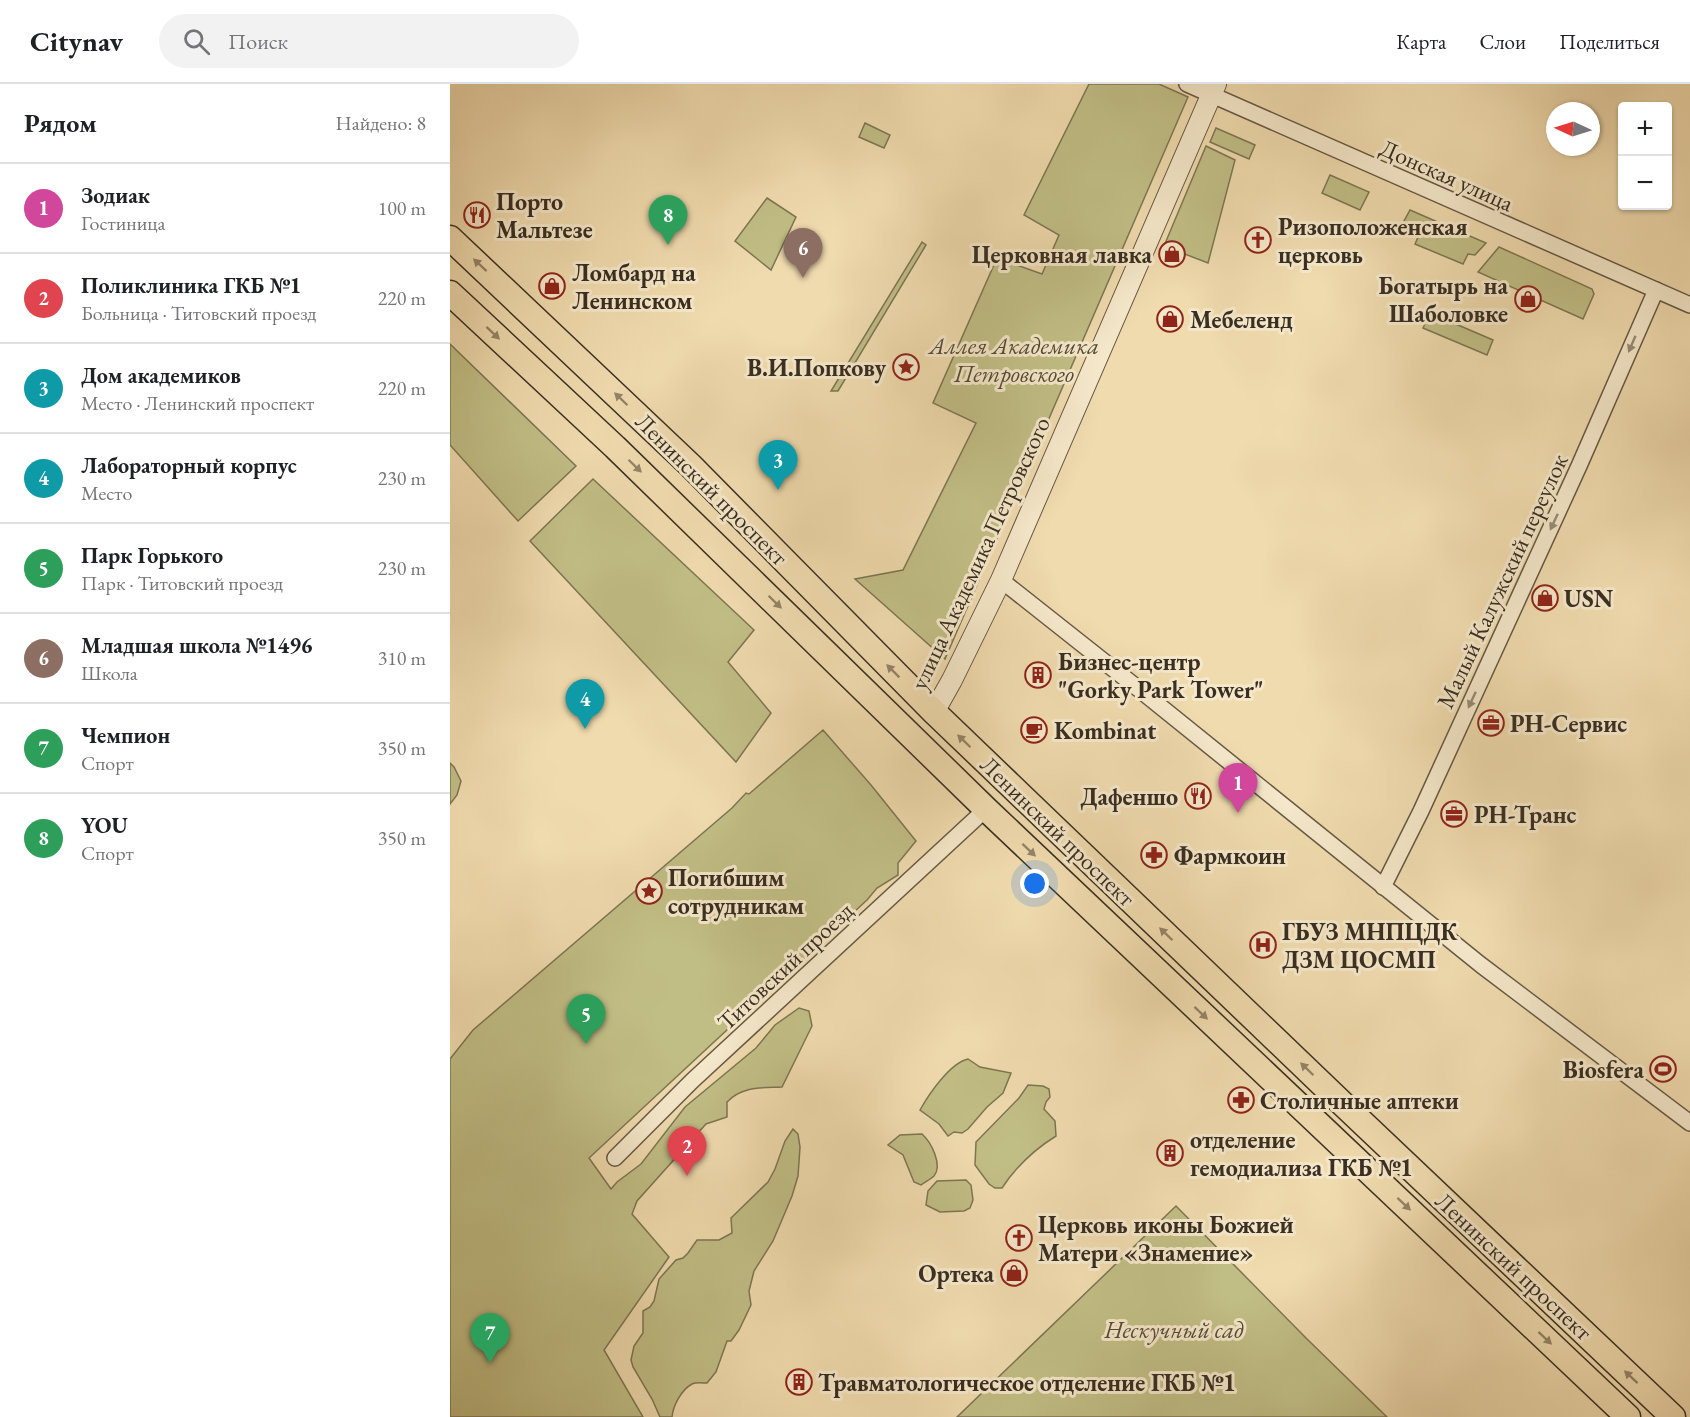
<!DOCTYPE html>
<html lang="ru">
<head>
<meta charset="utf-8">
<style>
  body { margin:0; font-family:"EB Garamond",serif; background:#f2f2f2; color:#202124 }
  .controls { position:absolute; right:18px; top:18px; display:grid; overflow:hidden; border-radius:6px; box-shadow:0 2px 4px #0004 }
  .controls button { width:54px; height:54px; display:grid; place-items:center; padding:0; border:0; border-bottom:2px solid #e0e0e0; background:#fff; color:#202124; font:30px sans-serif }
  .compass { position:absolute; left:1096px; top:18px; width:54px; height:54px; border-radius:50%; background:#fff; box-shadow:0 2px 4px #0004; rotate:274deg }
  .you { position:absolute; left:585px; top:800px; width:21px; height:21px; margin:-15px; border:4px solid #fff; border-radius:50%; background:#1a73e8; box-shadow:0 0 0 9px #1a73e833 }
  .badge { display:grid; place-items:center; width:39px; height:39px; border-radius:50%; background:#b45309; color:#fff; font-size:20px; font-weight:700 }
  .pin { position:absolute; translate:-50% -50px; filter:drop-shadow(0 2px 3px #0008) }
  .pin::after { content:''; position:absolute; top:32px; width:21px; height:18px; background:inherit; clip-path:polygon(0 0,100% 0,50% 100%) }
  .list { margin:0; padding:0; list-style:none }
  h2 { display:flex; justify-content:space-between; align-items:center; height:78px; margin:0; padding:0 24px; font-size:26px }
  h2 small { font-size:20px; font-weight:400; color:#757577 }
  .list li { display:grid; grid-template-columns:39px 1fr auto; gap:18px; align-items:center; box-sizing:border-box; height:90px; padding:0 24px; border-top:2px solid #e0e0e0 }
  .list b { display:block; font-size:22px; white-space:nowrap }
  .list p { margin:0; font-size:20px; white-space:nowrap; color:#757577 }
  .list em { font-size:20px; font-style:normal; color:#757577 }
  .icon { flex:none; width:33px; height:33px; fill:none; stroke:currentColor; stroke-width:2; stroke-linecap:round; stroke-linejoin:round }
  .map { position:relative; flex:none; width:1240px; height:1333px; overflow:hidden }
  header { display:flex; align-items:center; gap:36px; box-sizing:border-box; height:84px; padding:0 30px; background:#fff; border-bottom:2px solid #e0e0e0 }
  header strong { font-size:28px }
  nav { display:flex; gap:33px; margin-inline-start:auto; font-size:21px }
  .search { width:420px; height:54px; background:#f2f2f2; display:flex; align-items:center; gap:15px; box-sizing:border-box; padding:0 21px; border-radius:33px; color:#757577; font-size:22px }
  main { display:flex }
  aside { flex:1; background:#fff }
  .map>svg:first-child { display:block }
  .green { fill:#c1be85; stroke:#7c7654; stroke-width:1.5 }
  .lines { fill:none; stroke-linecap:round; stroke-linejoin:round }
  .minor-casing { stroke:#665945; stroke-width:18 }
  .tertiary-casing { stroke:#665945; stroke-width:22 }
  .primary-casing { stroke:#382e22; stroke-width:27 }
  .minor { stroke:#f5e8ca; stroke-width:15 }
  .tertiary { stroke:#f5e8ca; stroke-width:20 }
  .primary { stroke:#f0dbae; stroke-width:24 }
  .oneway { fill:#948468 }
  .oneway2 { fill:#968b76 }
  .labels { text-anchor:middle; dominant-baseline:central; stroke-width:6; stroke-linejoin:round; paint-order:stroke }
  .street-label { font-size:24px; fill:#382e22; stroke:#f5e8ca }
  .poi-label { font-size:24px; font-weight:bold; fill:#382e22; stroke:#f5e8ca; text-anchor:start }
  .park-label { font-size:24px; font-style:italic; fill:#534b36; stroke:#f5e8ca }
</style>
</head>
<body>
<header>
<strong>Citynav</strong>
<div class="search"><svg class="icon" aria-label="search" viewBox="0 0 24 24"><circle cx="10" cy="10" r="6"/><path d="M15 15l6 6"/></svg>Поиск</div>
<nav><a>Карта</a><a>Слои</a><a>Поделиться</a></nav>
</header>
<main>
<aside>
<h2>Рядом<small>Найдено: 8</small></h2>
<ul class="list">
<li><span class="badge" style="background:#d1479c">1</span><div><b>Зодиак</b><p>Гостиница</p></div><em>100 m</em></li>
<li><span class="badge" style="background:#e0444e">2</span><div><b>Поликлиника ГКБ №1</b><p>Больница · Титовский проезд</p></div><em>220 m</em></li>
<li><span class="badge" style="background:#0f9aa8">3</span><div><b>Дом академиков</b><p>Место · Ленинский проспект</p></div><em>220 m</em></li>
<li><span class="badge" style="background:#0f9aa8">4</span><div><b>Лабораторный корпус</b><p>Место</p></div><em>230 m</em></li>
<li><span class="badge" style="background:#2e9e5b">5</span><div><b>Парк Горького</b><p>Парк · Титовский проезд</p></div><em>230 m</em></li>
<li><span class="badge" style="background:#8d6e63">6</span><div><b>Младшая школа №1496</b><p>Школа</p></div><em>310 m</em></li>
<li><span class="badge" style="background:#2e9e5b">7</span><div><b>Чемпион</b><p>Спорт</p></div><em>350 m</em></li>
<li><span class="badge" style="background:#2e9e5b">8</span><div><b>YOU</b><p>Спорт</p></div><em>350 m</em></li>
</ul>
</aside>
<div class="map">
<svg width="1240" height="1333" viewBox="0 0 1240 1333">
  <rect width="100%" height="100%" fill="#f0dbae"/>
  <filter id="stains"><feTurbulence type="fractalNoise" baseFrequency=".00333" numOctaves="4"/><feColorMatrix values="0 0 0 0 .2 0 0 0 0 .09 0 0 0 0 .02 0 0 0 .5 -.17"/></filter>
  <radialGradient id="worn" r=".72"><stop offset=".6" stop-color="#630" stop-opacity="0"/><stop offset="1" stop-color="#630" stop-opacity=".3"/></radialGradient>
  <!-- green -->
  <g class="green">
    <polygon points="639,0 709,0 738,13 495,575 405,495 453,486 526,339 483,319 547,174 592,190 609,151 574,131"/>
    <polygon points="415,39 440,51 434,64 409,53"/>
    <polygon points="766,44 805,61 799,75 760,58"/>
    <polygon points="756,62 785,76 758,179 714,162"/>
    <polygon points="880,91 919,108 910,126 872,109"/>
    <polygon points="317,114 346,133 321,186 285,157"/>
    <polygon points="960,126 1036,159 1025,171 1018,170 1013,180 965,160 969,151 966,145 953,139"/>
    <polygon points="472,158 476,161 388,307 381,307"/>
    <polygon points="1049,163 1142,205 1144,210 1133,235 1028,188"/>
    <polygon points="980,229 1043,256 1037,271 973,244"/>
    <polygon points="0,260 126,382 68,437 0,361"/>
    <polygon points="143,395 304,546 278,578 321,629 286,678 80,457"/>
    <path d="M373,646L421,701L466,757L448,779V791L427,804L417,816L139,1074L161,1105L167,1098L191,1080L235,1023L306,964L325,941L349,924L359,927L362,942L332,1003C311,1004 292,1002 277,1018V1033L256,1040L187,1117L182,1130L219,1173L154,1266L193,1333H0V975L23,946L282,724L296,709L299,710Z"/>
    <polygon points="0,679 4,683 11,697 7,711 0,720"/>
    <path d="M518,975L530,983L561,989L553,1009L537,1023L518,1045L512,1049L504,1048L498,1052L489,1040L470,1026C479,1010 500,979 518,975Z"/>
    <path d="M578,1001L593,1002L599,1005L600,1013L596,1018L594,1025L605,1037L606,1052C585,1065 566,1083 552,1104H545L539,1100L525,1081L526,1058L569,1014Z"/>
    <path d="M343,1045L348,1050L350,1063L348,1092L342,1112L323,1157L304,1187L299,1207L301,1221L289,1246L281,1257H277L266,1288L257,1299C252,1299 246,1298 242,1300C231,1306 223,1322 222,1333H210L202,1315L183,1283L181,1276L184,1262L193,1249V1227L200,1223L204,1217L209,1195L226,1176L233,1174L238,1169L247,1156H269L282,1149L281,1134L318,1098L325,1085L335,1057Z"/>
    <path d="M472,1050C481,1058 493,1081 484,1092C481,1095 475,1098 471,1101L464,1098L453,1071L438,1061L450,1051Z"/>
    <polygon points="516,1096 521,1101 523,1116 520,1124 514,1127 490,1128 476,1121 478,1107 487,1097"/>
    <polygon points="726,1122 856,1254 937,1333 507,1333"/>
  </g>
  <g class="lines">
    <!-- minor casing -->
    <g class="minor-casing">
      <g id="minor">
        <polyline points="737,0 1240,221"/>
        <polyline points="551,496 690,606 1031,881 1240,1039"/>
        <polyline points="933,803 971,727 1129,382 1206,206"/>
        <polyline points="165,1074 242,997 536,725"/>
      </g>
    </g>
    <!-- tertiary casing -->
    <g class="tertiary-casing">
      <polyline id="tertiary" points="484,628 502,596 551,496 766,0"/>
    </g>
    <!-- primary casing -->
    <g class="primary-casing">
      <g id="primary">
        <polyline points="0,154 240,381 484,628 897,1024 1223,1333"/>
        <polyline points="0,209 165,363 536,725 1178,1333"/>
      </g>
    </g>
    <!-- minor -->
    <use href="#minor" class="minor"/>
    <!-- tertiary -->
    <use href="#tertiary" class="tertiary"/>
    <!-- primary -->
    <use href="#primary" class="primary"/>
  </g>
  <!-- one-way arrows -->
  <defs><path id="oneway-solid" d="M-6-.8H1V-3.2L6.5 0L1 3.2V.8H-6Z" transform="scale(1.5)"/></defs>
  <g class="oneway">
    <use href="#oneway-solid" transform="translate(30 181) rotate(-137)"/>
    <use href="#oneway-solid" transform="translate(43 249) rotate(43)"/>
    <use href="#oneway-solid" transform="translate(171 315) rotate(-136)"/>
    <use href="#oneway-solid" transform="translate(185 382) rotate(44)"/>
    <use href="#oneway-solid" transform="translate(325 518) rotate(44)"/>
    <use href="#oneway-solid" transform="translate(443 587) rotate(-135)"/>
    <use href="#oneway-solid" transform="translate(514 657) rotate(-136)"/>
    <use href="#oneway-solid" transform="translate(579 766) rotate(43)"/>
    <use href="#oneway-solid" transform="translate(716 850) rotate(-136)"/>
    <use href="#oneway-solid" transform="translate(751 929) rotate(43)"/>
    <use href="#oneway-solid" transform="translate(857 985) rotate(-136)"/>
    <use href="#oneway-solid" transform="translate(954 1120) rotate(43)"/>
    <use href="#oneway-solid" transform="translate(1095 1254) rotate(43)"/>
    <use href="#oneway-solid" transform="translate(1181 1293) rotate(-137)"/>
  </g>
  <g class="oneway2">
    <use href="#oneway-solid" transform="translate(1182 260) rotate(113)"/>
    <use href="#oneway-solid" transform="translate(1104 438) rotate(115)"/>
    <use href="#oneway-solid" transform="translate(1022 616) rotate(115)"/>
  </g>
  <!-- icons -->
  <defs>
    <g id="restaurant-ring" transform="scale(1.35)"><circle r="9.5" fill="#f5e8ca" stroke="#8f2418" stroke-width="1.5"/><path d="M-5-6h1v4h1v-4h1v4h1v-4h1v5L-1.5 .5V6h-2V.5L-5-1ZM5-6V6H3V1.5H1.5Q1.5-4 5-6Z" fill="#8f2418"/></g>
    <g id="church-ring" transform="scale(1.35)"><circle r="9.5" fill="#f5e8ca" stroke="#8f2418" stroke-width="1.5"/><path d="M-1.2-6h2.4v3.5h3.3v2.4h-3.3V6h-2.4V-.1h-3.3v-2.4h3.3Z" fill="#8f2418"/></g>
    <g id="shop-ring" transform="scale(1.35)"><circle r="9.5" fill="#f5e8ca" stroke="#8f2418" stroke-width="1.5"/><path d="M-5-2.5h2.3a2.7 3.5 0 0 1 5.4 0H5L5.5 6h-11ZM-1.5-2.5h3a1.5 2.3 0 0 0-3 0Z" fill="#8f2418"/></g>
    <g id="sight-ring" transform="scale(1.35)"><circle r="9.5" fill="#f5e8ca" stroke="#8f2418" stroke-width="1.5"/><path d="M0-6L1.8-2.2L6-1.7L2.9 1.2L3.7 5.4L0 3.3L-3.7 5.4L-2.9 1.2L-6-1.7L-1.8-2.2Z" fill="#8f2418"/></g>
    <g id="building-ring" transform="scale(1.35)"><circle r="9.5" fill="#f5e8ca" stroke="#8f2418" stroke-width="1.5"/><path d="M-4-6H4V6H1V3H-1V6H-4ZM-2.5-4.3h1.7v1.8h-1.7ZM.8-4.3h1.7v1.8H.8ZM-2.5-1h1.7V.8h-1.7ZM.8-1h1.7V.8H.8Z" fill="#8f2418"/></g>
    <g id="office-ring" transform="scale(1.35)"><circle r="9.5" fill="#f5e8ca" stroke="#8f2418" stroke-width="1.5"/><path d="M-6-3h4V-5.5h4V-3h4V5H-6ZM-1-4.5V-3h2v-1.5ZM-6 0V1H6V0Z" fill="#8f2418"/></g>
    <g id="cafe-ring" transform="scale(1.35)"><circle r="9.5" fill="#f5e8ca" stroke="#8f2418" stroke-width="1.5"/><path d="M-5.5-4.5H6V0H3Q3 3.5 0 3.5H-2.5Q-5.5 3.5-5.5 0ZM3-3.2v2h1.7v-2ZM-6 4.5H4V6H-6Z" fill="#8f2418"/></g>
    <g id="pharmacy-ring" transform="scale(1.35)"><circle r="9.5" fill="#f5e8ca" stroke="#8f2418" stroke-width="1.5"/><path d="M-2-6h4v4h4v4h-4v4h-4v-4h-4v-4h4Z" fill="#8f2418"/></g>
    <g id="hospital-ring" transform="scale(1.35)"><circle r="9.5" fill="#f5e8ca" stroke="#8f2418" stroke-width="1.5"/><path d="M-5-5h3v3.5h4V-5h3V5h-3V1.5h-4V5h-3Z" fill="#8f2418"/></g>
    <g id="stadium-ring" transform="scale(1.35)"><circle r="9.5" fill="#f5e8ca" stroke="#8f2418" stroke-width="1.5"/><path d="M0-5a6.5 5 0 1 0 0 10a6.5 5 0 1 0 0-10ZM-3.5-1.8h7v3.6h-7Z" fill="#8f2418"/></g>
  </defs>
  <g fill-rule="evenodd">
    <use href="#restaurant-ring" x="27" y="131"/>
    <use href="#church-ring" x="808" y="156"/>
    <use href="#shop-ring" x="722" y="170"/>
    <use href="#shop-ring" x="102" y="202"/>
    <use href="#shop-ring" x="1078" y="215"/>
    <use href="#shop-ring" x="720" y="235"/>
    <use href="#sight-ring" x="456" y="283"/>
    <use href="#shop-ring" x="1095" y="514"/>
    <use href="#building-ring" x="588" y="591"/>
    <use href="#office-ring" x="1041" y="639"/>
    <use href="#cafe-ring" x="584" y="646"/>
    <use href="#restaurant-ring" x="748" y="712"/>
    <use href="#office-ring" x="1004" y="730"/>
    <use href="#pharmacy-ring" x="704" y="771"/>
    <use href="#sight-ring" x="199" y="807"/>
    <use href="#hospital-ring" x="813" y="861"/>
    <use href="#stadium-ring" x="1213" y="985"/>
    <use href="#pharmacy-ring" x="791" y="1016"/>
    <use href="#building-ring" x="720" y="1069"/>
    <use href="#church-ring" x="569" y="1154"/>
    <use href="#shop-ring" x="564" y="1189"/>
    <use href="#building-ring" x="349" y="1298"/>
  </g>
  <g class="labels">
    <!-- street labels -->
    <g class="street-label">
      <text transform="translate(997 91) rotate(24)">Донская улица</text>
      <text transform="translate(262 405) rotate(45)">Ленинский проспект</text>
      <text transform="translate(530 469) rotate(-65)">улица Академика Петровского</text>
      <text transform="translate(1052 497) rotate(-65)">Малый Калужский переулок</text>
      <text transform="translate(608 747) rotate(44)">Ленинский проспект</text>
      <text transform="translate(335 882) rotate(-43)">Титовский проезд</text>
      <text transform="translate(1064 1182) rotate(43)">Ленинский проспект</text>
    </g>
    <!-- poi labels -->
    <g class="poi-label">
      <text x="46" y="117">Порто<tspan x="46" dy="28">Мальтезе</tspan></text>
      <text x="828" y="142">Ризоположенская<tspan x="828" dy="28">церковь</tspan></text>
      <text x="702" y="170" text-anchor="end">Церковная лавка</text>
      <text x="122" y="188">Ломбард на<tspan x="122" dy="28">Ленинском</tspan></text>
      <text x="1058" y="201" text-anchor="end">Богатырь на<tspan x="1058" dy="28">Шаболовке</tspan></text>
      <text x="740" y="235">Мебеленд</text>
      <text x="436" y="283" text-anchor="end">В.И.Попкову</text>
      <text x="1114" y="514">USN</text>
      <text x="608" y="577">Бизнес-центр<tspan x="608" dy="28">"Gorky Park Tower"</tspan></text>
      <text x="1060" y="639">РН-Сервис</text>
      <text x="604" y="646">Kombinat</text>
      <text x="728" y="712" text-anchor="end">Дафеншо</text>
      <text x="1024" y="730">РН-Транс</text>
      <text x="724" y="771">Фармкоин</text>
      <text x="218" y="793">Погибшим<tspan x="218" dy="28">сотрудникам</tspan></text>
      <text x="832" y="847">ГБУЗ МНПЦДК<tspan x="832" dy="28">ДЗМ ЦОСМП</tspan></text>
      <text x="1194" y="985" text-anchor="end">Biosfera</text>
      <text x="810" y="1016">Столичные аптеки</text>
      <text x="740" y="1055">отделение<tspan x="740" dy="28">гемодиализа ГКБ №1</tspan></text>
      <text x="588" y="1140">Церковь иконы Божией<tspan x="588" dy="28">Матери «Знамение»</tspan></text>
      <text x="544" y="1189" text-anchor="end">Ортека</text>
      <text x="368" y="1298">Травматологическое отделение ГКБ №1</text>
    </g>
    <!-- park labels -->
    <g class="park-label">
      <text x="564" y="261">Аллея Академика<tspan x="564" dy="28">Петровского</tspan></text>
      <text x="724" y="1245">Нескучный сад</text>
    </g>
  </g>
  <rect width="100%" height="100%" filter="url(#stains)"/>
  <rect width="100%" height="100%" fill="url(#worn)"/>
</svg>
<div class="controls">
<button>+</button>
<button>−</button>
</div>
<svg class="compass" viewBox="-18 -18 36 36"><path d="M0-13l5 13h-10z" fill="#e53935"/><path d="M0 13l5-13h-10z" fill="#757577"/></svg>
<div class="you"></div>
<div class="pin badge" style="left:788px;top:729px;background:#d1479c">1</div>
<div class="pin badge" style="left:237px;top:1092px;background:#e0444e">2</div>
<div class="pin badge" style="left:328px;top:406px;background:#0f9aa8">3</div>
<div class="pin badge" style="left:135px;top:645px;background:#0f9aa8">4</div>
<div class="pin badge" style="left:136px;top:960px;background:#2e9e5b">5</div>
<div class="pin badge" style="left:353px;top:194px;background:#8d6e63">6</div>
<div class="pin badge" style="left:40px;top:1279px;background:#2e9e5b">7</div>
<div class="pin badge" style="left:218px;top:161px;background:#2e9e5b">8</div>
</div>
</main>
</body>
</html>
